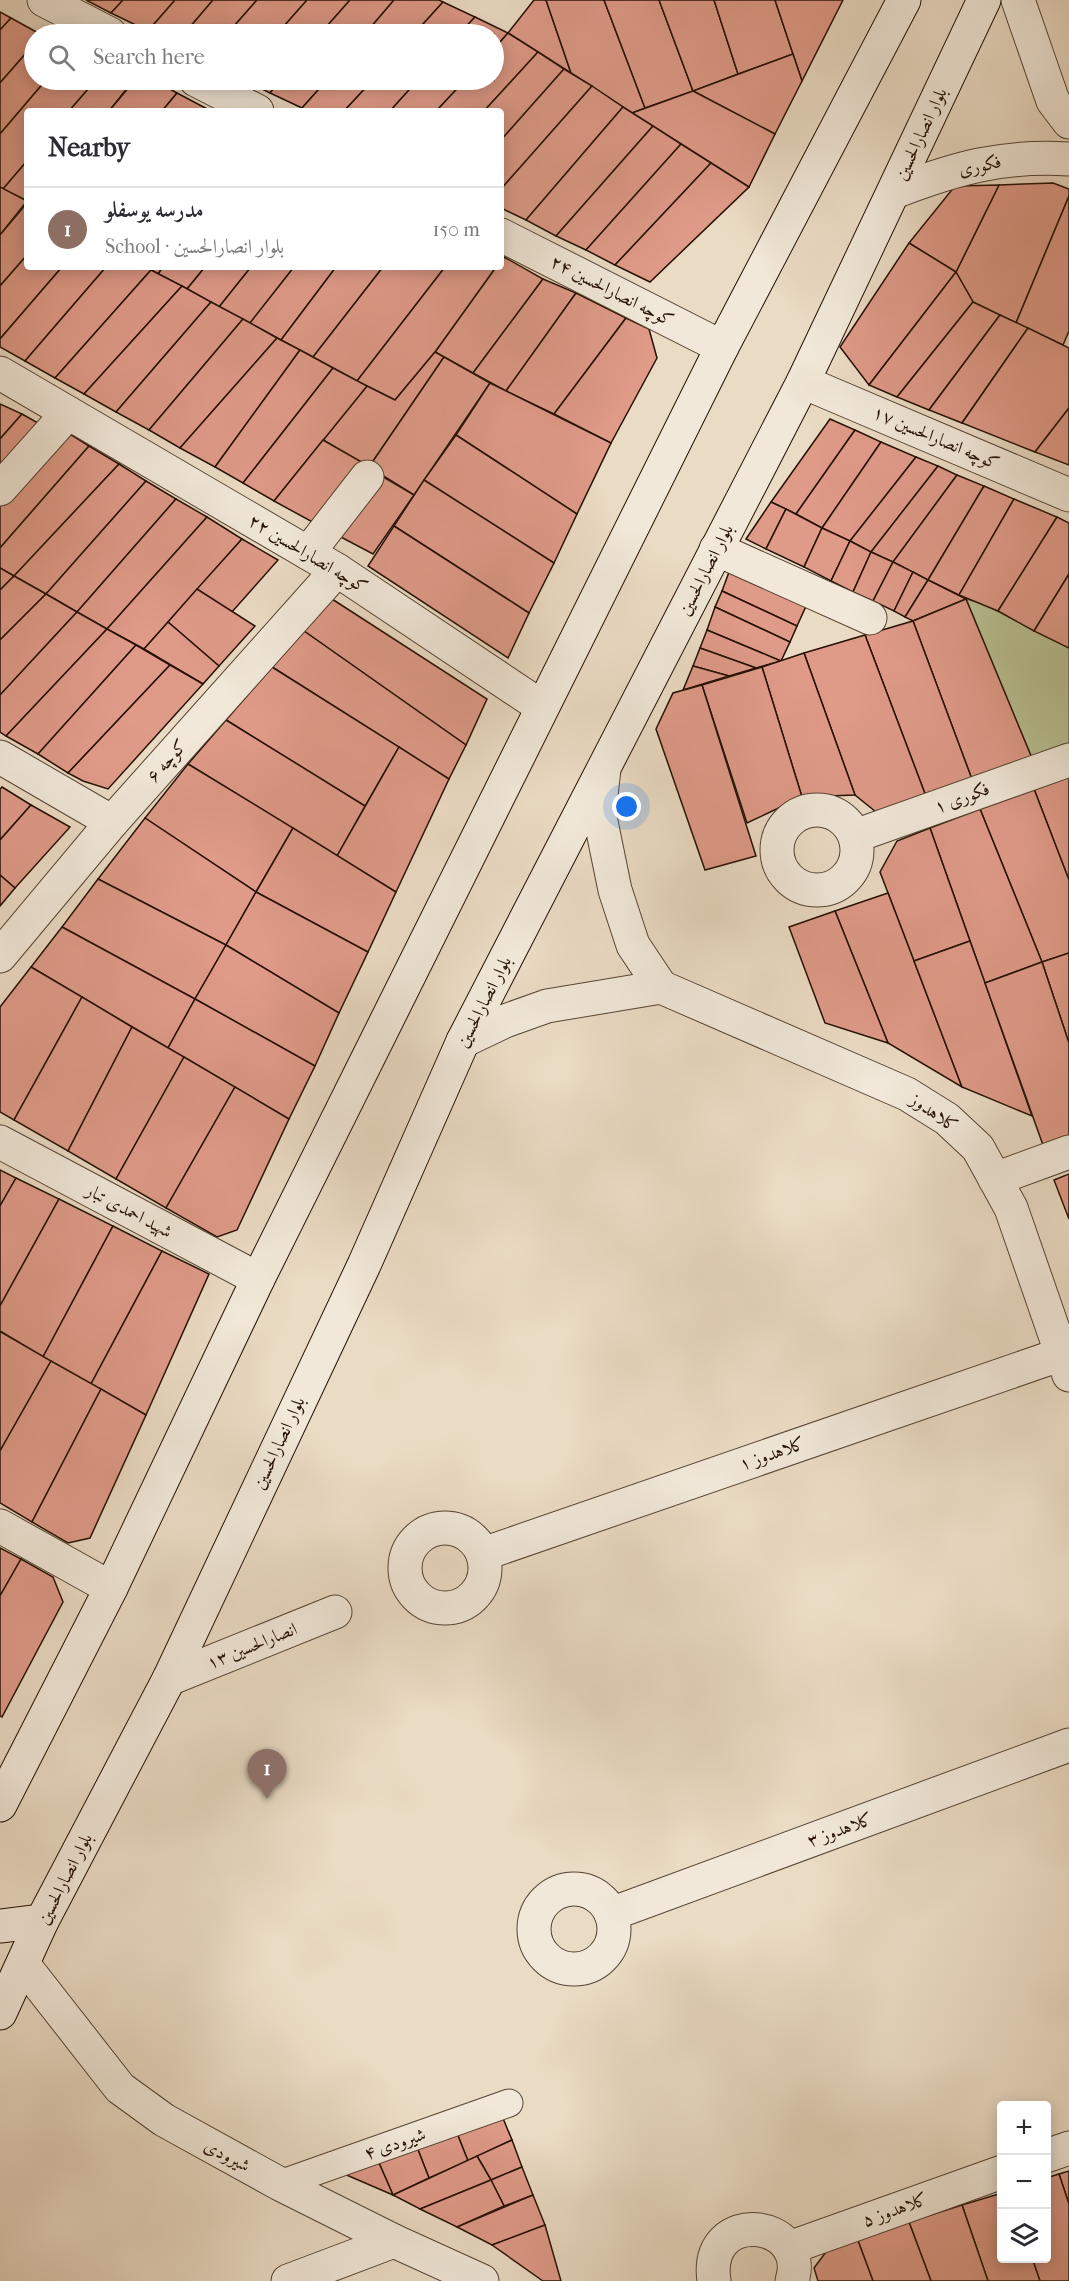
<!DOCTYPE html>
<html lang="en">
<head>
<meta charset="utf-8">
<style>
  body { margin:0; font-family:"IM FELL French Canon",Amiri,serif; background:#f2f2f3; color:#2b2b33 }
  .controls { position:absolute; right:18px; bottom:18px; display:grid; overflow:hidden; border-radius:6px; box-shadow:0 3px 15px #0003 }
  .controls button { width:54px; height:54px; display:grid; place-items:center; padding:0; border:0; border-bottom:2px solid #e1e1e2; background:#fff; color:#2b2b33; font:30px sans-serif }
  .you { position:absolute; left:627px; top:807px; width:21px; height:21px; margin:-15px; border:4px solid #fff; border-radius:50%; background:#1a73e8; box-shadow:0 0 0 9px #1a73e833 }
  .badge { display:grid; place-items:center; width:39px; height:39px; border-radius:50%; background:#111827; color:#fff; font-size:20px; font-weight:700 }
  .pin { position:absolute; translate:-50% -50px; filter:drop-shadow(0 2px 3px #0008) }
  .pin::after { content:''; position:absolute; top:32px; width:21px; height:18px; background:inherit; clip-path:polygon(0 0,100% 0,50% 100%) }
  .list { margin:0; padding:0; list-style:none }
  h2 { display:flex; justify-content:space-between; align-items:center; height:78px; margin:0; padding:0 24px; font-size:26px }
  h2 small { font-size:20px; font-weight:400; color:#7c7c81 }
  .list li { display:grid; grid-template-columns:39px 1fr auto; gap:18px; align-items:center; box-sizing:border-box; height:84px; padding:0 24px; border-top:2px solid #e1e1e2 }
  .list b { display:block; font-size:22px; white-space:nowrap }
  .list p { margin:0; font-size:20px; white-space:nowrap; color:#7c7c81 }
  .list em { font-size:20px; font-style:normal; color:#7c7c81 }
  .icon { flex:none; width:33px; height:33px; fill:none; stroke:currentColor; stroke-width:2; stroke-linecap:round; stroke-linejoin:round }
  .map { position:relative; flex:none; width:1069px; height:2281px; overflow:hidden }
  .search { position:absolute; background:#fff; box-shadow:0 3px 15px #0003; left:24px; top:24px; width:480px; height:66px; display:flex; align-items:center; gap:15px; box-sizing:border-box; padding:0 21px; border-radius:33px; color:#7c7c81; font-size:22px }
  .panel { position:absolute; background:#fff; box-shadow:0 3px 15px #0003; left:24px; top:108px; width:480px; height:162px; border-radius:6px }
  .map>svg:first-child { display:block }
  .green { fill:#b8c093; stroke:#6e684b; stroke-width:1.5 }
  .building { fill:#df9a88; stroke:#251003; stroke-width:1.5 }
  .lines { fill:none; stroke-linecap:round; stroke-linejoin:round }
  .service-casing { stroke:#564333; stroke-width:29 }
  .minor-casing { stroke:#564333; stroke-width:35 }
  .secondary-casing { stroke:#251003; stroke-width:35 }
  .service { stroke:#f1e8d9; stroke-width:27 }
  .minor { stroke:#f1e8d9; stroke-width:33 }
  .secondary { stroke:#f1e8d9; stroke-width:33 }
  .labels { text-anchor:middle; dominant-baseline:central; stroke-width:4.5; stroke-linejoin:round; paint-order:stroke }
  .street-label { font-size:18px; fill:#251003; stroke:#f1e8d9 }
</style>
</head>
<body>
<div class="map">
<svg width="1069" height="2281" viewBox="0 0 1069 2281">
  <rect width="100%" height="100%" fill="#eadbc4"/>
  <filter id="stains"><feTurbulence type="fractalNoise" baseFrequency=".00333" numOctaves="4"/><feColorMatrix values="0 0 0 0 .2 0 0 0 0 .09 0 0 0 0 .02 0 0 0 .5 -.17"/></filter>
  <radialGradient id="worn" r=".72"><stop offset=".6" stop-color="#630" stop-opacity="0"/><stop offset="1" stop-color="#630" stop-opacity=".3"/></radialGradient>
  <!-- green -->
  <polygon class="green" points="966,599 984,604 1069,648 1069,750 1034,763"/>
  <!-- building -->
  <g class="building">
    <polygon points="86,0 123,0 111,13"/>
    <polygon points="123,0 175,0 148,31 111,13"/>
    <polygon points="175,0 213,0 184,34 155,34 148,31"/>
    <polygon points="213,0 257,0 227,34 184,34"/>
    <polygon points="257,0 307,0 277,34 227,34"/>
    <polygon points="307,0 350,0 320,34 277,34"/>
    <polygon points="350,0 394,0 365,34 320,34"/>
    <polygon points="394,0 439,0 443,2 414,34 365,34"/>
    <polygon points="534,0 546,0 571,73 508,33"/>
    <polygon points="546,0 604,0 645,108 632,113 571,73"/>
    <polygon points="604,0 659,0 693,91 645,108"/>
    <polygon points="659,0 714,0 738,74 693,91"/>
    <polygon points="714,0 775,0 793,54 738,74"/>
    <polygon points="775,0 843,0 802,81"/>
    <polygon points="443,2 475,17 459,34 414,34"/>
    <polygon points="0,12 11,18 0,30"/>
    <polygon points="475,17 508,33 494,49 494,34 459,34"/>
    <polygon points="11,18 40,34 34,34 34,44 0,83 0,30"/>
    <polygon points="508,33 538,52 484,111 436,111 465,80 494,80 494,49"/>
    <polygon points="34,44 34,80 46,80 0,134 0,83"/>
    <polygon points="538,52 564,69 501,140 501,111 484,111"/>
    <polygon points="793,54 802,81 775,134 693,91"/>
    <polygon points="564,69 592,86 501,189 501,140"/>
    <polygon points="46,80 96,80 69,111 27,111 27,161 3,189 0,187 0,134"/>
    <polygon points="96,80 117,80 129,86 109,111 69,111"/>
    <polygon points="135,80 154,80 177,93 162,111 109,111"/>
    <polygon points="244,80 281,80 270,93"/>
    <polygon points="281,80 327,80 302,108 270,93"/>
    <polygon points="327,80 373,80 344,111 308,111 302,108"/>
    <polygon points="373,80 418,80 390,111 344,111"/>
    <polygon points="418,80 465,80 436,111 390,111"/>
    <polygon points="592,86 623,107 526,220 501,208 501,189"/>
    <polygon points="693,91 775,134 749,187 632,113"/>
    <polygon points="177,93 211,111 162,111"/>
    <polygon points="623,107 653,126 556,236 526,220"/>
    <polygon points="653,126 681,144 586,250 556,236"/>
    <polygon points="681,144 711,163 615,265 586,250"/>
    <polygon points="27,161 27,201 3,189"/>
    <polygon points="711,163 749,187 650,282 615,265"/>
    <polygon points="1053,183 1069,189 1069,196 1016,323 973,302 956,272 999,185"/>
    <polygon points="999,185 956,272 909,243 955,186"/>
    <polygon points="0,187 27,201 0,235"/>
    <polygon points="1069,196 1069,331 1063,345 1016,323"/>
    <polygon points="27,203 27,255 0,286 0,235"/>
    <polygon points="909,243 956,272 869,385 840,347"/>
    <polygon points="27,255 27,267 62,267 0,339 0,286"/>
    <polygon points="504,257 543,279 473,373 435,352 496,267 501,267"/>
    <polygon points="62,267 106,267 25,361 0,347 0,339"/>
    <polygon points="106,267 146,267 151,270 55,378 25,361"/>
    <polygon points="146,267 163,267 158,274"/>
    <polygon points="163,267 205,267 187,289 158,274"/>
    <polygon points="205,267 251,267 219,307 187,289"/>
    <polygon points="251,267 294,267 250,323 219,307"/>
    <polygon points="294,267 336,267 281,340 250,323"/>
    <polygon points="336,267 383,267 313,357 281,340"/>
    <polygon points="383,267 445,267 357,381 313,357"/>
    <polygon points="445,267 496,267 435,352 395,400 357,381"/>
    <polygon points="151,270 182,286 84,394 55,378"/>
    <polygon points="956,272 973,302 897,397 869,385"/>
    <polygon points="543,279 576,293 506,391 473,373"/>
    <polygon points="182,286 211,302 116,412 84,394"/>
    <polygon points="576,293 626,318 554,414 506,391"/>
    <polygon points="211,302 243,319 149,430 116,412"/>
    <polygon points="973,302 1000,315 929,410 897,397"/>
    <polygon points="1000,315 1028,328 962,423 929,410"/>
    <polygon points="626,318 649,329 657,358 611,443 554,414"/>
    <polygon points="243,319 277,338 180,448 149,430"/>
    <polygon points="1028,328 1069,348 1069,408 1035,452 962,423"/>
    <polygon points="277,338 300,350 215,467 180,448"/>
    <polygon points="300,350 333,368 243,483 215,467"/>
    <polygon points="435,352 444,357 369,467 323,440 367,386 395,400"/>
    <polygon points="444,357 490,383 414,495 369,467"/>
    <polygon points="333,368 367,386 274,501 243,483"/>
    <polygon points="490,383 611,443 577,514 456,435"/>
    <polygon points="0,404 22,414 0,439"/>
    <polygon points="1069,408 1069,465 1035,452"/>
    <polygon points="22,414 45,427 0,480 0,439"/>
    <polygon points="830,419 855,430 796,514 771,502"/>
    <polygon points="62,429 89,446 0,548 0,493"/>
    <polygon points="855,430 881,442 822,528 796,514"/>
    <polygon points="456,435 577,514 554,563 424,480"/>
    <polygon points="323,440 365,464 318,525 274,501"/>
    <polygon points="881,442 916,457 850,541 822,528"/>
    <polygon points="89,446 119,464 14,576 0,568 0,548"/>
    <polygon points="916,457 938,466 871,552 850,541"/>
    <polygon points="119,464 146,481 46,594 14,576"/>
    <polygon points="938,466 957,475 893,562 871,552"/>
    <polygon points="380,475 414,495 373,554 337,535"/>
    <polygon points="957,475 984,486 928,580 893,562"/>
    <polygon points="424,480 554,563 529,613 394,526"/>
    <polygon points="146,481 176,499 77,612 46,594"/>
    <polygon points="984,486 1014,499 959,595 928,580"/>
    <polygon points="176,499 207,517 107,629 77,612"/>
    <polygon points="1014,499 1057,517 998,611 959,595"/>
    <polygon points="771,502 786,509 766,549 746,539"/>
    <polygon points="786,509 822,528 804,567 766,549"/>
    <polygon points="207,517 242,539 144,649 107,629"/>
    <polygon points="1057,517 1069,523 1069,574 1034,631 998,611"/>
    <polygon points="394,526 529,613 508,658 368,566"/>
    <polygon points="822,528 850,541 831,581 804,567"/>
    <polygon points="242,539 278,560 231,613 197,589"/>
    <polygon points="850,541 871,552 853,592 831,581"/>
    <polygon points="871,552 893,562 873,601 853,592"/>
    <polygon points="893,562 913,572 894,611 873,601"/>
    <polygon points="732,564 807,604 797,626 722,591"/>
    <polygon points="0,568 14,576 0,590"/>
    <polygon points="913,572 928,580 905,617 894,611"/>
    <polygon points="1069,574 1069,648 1034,631"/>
    <polygon points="14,576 46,594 0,640 0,590"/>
    <polygon points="928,580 966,599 913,621 905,617"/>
    <polygon points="197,589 255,626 219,666 168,622"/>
    <polygon points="722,591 797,626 790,642 715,607"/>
    <polygon points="46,594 77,612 0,695 0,640"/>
    <polygon points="332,599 487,699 466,745 304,631"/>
    <polygon points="966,599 1034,763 973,782 913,621"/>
    <polygon points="715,607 790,642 781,661 707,630"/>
    <polygon points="77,612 107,629 6,736 0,732 0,695"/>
    <polygon points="913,621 973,782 927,799 865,635"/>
    <polygon points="168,622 219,666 203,684 144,649"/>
    <polygon points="107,629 136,645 38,754 6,736"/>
    <polygon points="707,630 781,661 756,668 700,648"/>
    <polygon points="304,631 466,745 449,779 272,667"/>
    <polygon points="865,635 927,799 881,816 855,795 804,653"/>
    <polygon points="136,645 170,665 68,773 38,754"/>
    <polygon points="700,648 756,668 729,676 693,666"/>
    <polygon points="804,653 855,795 802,797 762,667"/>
    <polygon points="170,665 203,684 108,789 83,781 68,773"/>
    <polygon points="693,666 729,676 683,690"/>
    <polygon points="272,667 399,747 365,806 226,720"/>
    <polygon points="762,667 802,797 747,823 702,685"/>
    <polygon points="702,685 756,856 705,870 656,729 673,693"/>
    <polygon points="226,720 365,806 337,856 188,764"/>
    <polygon points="399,747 449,779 396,892 337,856"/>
    <polygon points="188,764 293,828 256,892 145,818"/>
    <polygon points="1069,776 1069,880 1034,789"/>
    <polygon points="2,787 31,805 0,840 0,789"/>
    <polygon points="1034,789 1069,880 1069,953 1042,962 980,809"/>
    <polygon points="31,805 70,827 15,888 0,875 0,840"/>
    <polygon points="980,809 1042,962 985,983 930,828"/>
    <polygon points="145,818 256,892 226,945 98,879"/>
    <polygon points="293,828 396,892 368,952 256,892"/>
    <polygon points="930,828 970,941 914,961 880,872 897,841"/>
    <polygon points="0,875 15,888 0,906"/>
    <polygon points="98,879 226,945 195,999 62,927"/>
    <polygon points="256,892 368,952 339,1013 226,945"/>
    <polygon points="888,893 914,961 962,1087 888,1043 835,911"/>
    <polygon points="835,911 888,1043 825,1023 789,927"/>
    <polygon points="62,927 195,999 168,1048 31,967"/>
    <polygon points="970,941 985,983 1032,1116 962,1087 914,961"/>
    <polygon points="226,945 339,1013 315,1066 195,999"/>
    <polygon points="1069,953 1069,1043 1042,962"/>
    <polygon points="1042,962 1069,1043 1069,1136 1043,1145 985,983"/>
    <polygon points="31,967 82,997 14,1120 0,1112 0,1007"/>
    <polygon points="82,997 132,1027 68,1151 14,1120"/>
    <polygon points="195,999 315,1066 289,1119 168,1048"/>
    <polygon points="132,1027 184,1057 116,1179 68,1151"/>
    <polygon points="184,1057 235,1087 166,1208 116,1179"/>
    <polygon points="235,1087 289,1119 237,1230 217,1237 166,1208"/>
    <polygon points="0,1170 16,1178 0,1206"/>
    <polygon points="1069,1174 1069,1219 1054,1180"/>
    <polygon points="16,1178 59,1199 0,1306 0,1206"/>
    <polygon points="59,1199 113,1226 43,1357 0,1331 0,1306"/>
    <polygon points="113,1226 162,1251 91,1384 43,1357"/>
    <polygon points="162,1251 209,1274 146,1415 91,1384"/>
    <polygon points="1,1332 51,1361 0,1451 0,1333"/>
    <polygon points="51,1361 101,1389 32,1522 0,1503 0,1451"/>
    <polygon points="101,1389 146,1415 90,1538 68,1543 32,1522"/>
    <polygon points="0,1548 21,1559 0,1596"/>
    <polygon points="21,1559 53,1577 63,1602 2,1717 0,1716 0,1596"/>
    <polygon points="500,2111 512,2140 468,2161 455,2128"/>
    <polygon points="455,2128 468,2161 429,2178 415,2142"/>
    <polygon points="512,2140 522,2167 491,2180 477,2156"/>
    <polygon points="415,2142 429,2178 393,2195 376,2156"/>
    <polygon points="376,2156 393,2195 335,2170"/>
    <polygon points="477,2156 491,2180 420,2209 393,2195"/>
    <polygon points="522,2167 533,2195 504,2206 491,2180"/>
    <polygon points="1069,2171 1069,2204 1059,2174"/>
    <polygon points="1059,2174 1069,2204 1069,2281 1040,2281 1032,2258 1046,2258 1046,2178"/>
    <polygon points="491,2180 504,2206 457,2227 420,2209"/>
    <polygon points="1002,2193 1002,2258 1032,2258 1040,2281 988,2281 962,2205"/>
    <polygon points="533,2195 545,2225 492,2245 457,2227"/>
    <polygon points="962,2205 988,2281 931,2281 909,2222"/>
    <polygon points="909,2222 931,2281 873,2281 857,2238"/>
    <polygon points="545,2225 561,2281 543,2281 492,2245"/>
    <polygon points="857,2238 873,2281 818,2281 814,2268 829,2248"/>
  </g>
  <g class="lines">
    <!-- service casing -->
    <g class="service-casing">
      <polyline id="service" points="280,2184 509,2103"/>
    </g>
    <!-- minor casing -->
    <g class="minor-casing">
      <g id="minor">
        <polyline points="44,0 110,34"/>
        <polyline points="1018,0 1053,101 1069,122"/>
        <polyline points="196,80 257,111"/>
        <path d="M894,192C956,168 1002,155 1069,159"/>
        <polyline points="501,235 722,347"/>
        <polyline points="0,373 337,570 542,707"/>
        <polyline points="803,382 1069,495"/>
        <polyline points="0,489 68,413"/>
        <polyline points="716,549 870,618"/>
        <polyline points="308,553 367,477"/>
        <polyline points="0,757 112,822"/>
        <polyline points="604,769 599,812 615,890 633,945 661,987"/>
        <circle cx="817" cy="850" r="40"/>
        <polyline points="855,836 1069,760"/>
        <polyline points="0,956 112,822 337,570"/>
        <polyline points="463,1041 505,1021 547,1006 661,987 907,1094 947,1119 978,1148 1011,1208 1069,1375"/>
        <polyline points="0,1142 258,1279"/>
        <polyline points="995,1179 1069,1152"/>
        <polyline points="0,1526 111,1588"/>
        <circle cx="445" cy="1568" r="40"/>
        <polyline points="483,1554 1062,1354"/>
        <polyline points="169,1679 335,1612"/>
        <circle cx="574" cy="1929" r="40"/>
        <polyline points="611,1914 1069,1745"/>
        <polyline points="23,1964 120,2088 164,2120 280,2184 394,2241 482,2281"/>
        <polyline points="1046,2156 1069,2148"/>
        <polyline points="789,2248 1002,2172"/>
        <polyline points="288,2281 394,2241"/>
        <path d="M714,2281C703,2206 811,2219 792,2281"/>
      </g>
    </g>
    <!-- secondary casing -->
    <g class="secondary-casing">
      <g id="secondary">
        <polyline points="0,1805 111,1588 258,1279 722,347 904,0"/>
        <polyline points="0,1926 42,1921"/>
        <polyline points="0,2013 42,1921 169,1679 364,1265 463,1041 803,382 984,0"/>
      </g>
    </g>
    <!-- service -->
    <use href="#service" class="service"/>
    <!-- minor -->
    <use href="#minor" class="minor"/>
    <!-- secondary -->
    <use href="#secondary" class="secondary"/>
  </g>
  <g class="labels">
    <!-- street labels -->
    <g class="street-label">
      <text transform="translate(921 134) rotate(-65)">بلوار انصارالحسین</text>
      <text transform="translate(980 166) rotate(-12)">فکوری</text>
      <text transform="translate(612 291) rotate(27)">کوچه انصارالحسین ۲۴</text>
      <text transform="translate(936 438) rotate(23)">کوچه انصارالحسین ۱۷</text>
      <text transform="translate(308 554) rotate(31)">کوچه انصارالحسین ۲۲</text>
      <text transform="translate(706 570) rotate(-63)">بلوار انصارالحسین</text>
      <text transform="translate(167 761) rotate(-48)">کوچه ۶</text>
      <text transform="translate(962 798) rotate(-20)">فکوری ۱</text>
      <text transform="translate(484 1002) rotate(-63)">بلوار انصارالحسین</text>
      <text transform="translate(934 1113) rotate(35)">کلاهدوز</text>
      <text transform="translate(129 1211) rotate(28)">شهید احمدی تبار</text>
      <text transform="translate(279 1443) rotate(-65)">بلوار انصارالحسین</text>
      <text transform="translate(772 1454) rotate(-19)">کلاهدوز ۱</text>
      <text transform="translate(252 1646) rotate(-22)">انصارالحسین ۱۳</text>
      <text transform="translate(840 1830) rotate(-20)">کلاهدوز ۳</text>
      <text transform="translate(65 1879) rotate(-63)">بلوار انصارالحسین</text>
      <text transform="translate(395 2144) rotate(-19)">شیرودی ۴</text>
      <text transform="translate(227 2156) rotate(28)">شیرودی</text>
      <text transform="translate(895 2210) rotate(-20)">کلاهدوز ۵</text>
    </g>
  </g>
  <rect width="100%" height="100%" filter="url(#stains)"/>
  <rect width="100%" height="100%" fill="url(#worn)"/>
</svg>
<div class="controls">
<button>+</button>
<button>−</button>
<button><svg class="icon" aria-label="layers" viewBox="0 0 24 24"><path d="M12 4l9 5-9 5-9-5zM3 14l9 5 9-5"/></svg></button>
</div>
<div class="you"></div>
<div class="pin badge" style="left:267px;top:1799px;background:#8d6e63">1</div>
<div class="search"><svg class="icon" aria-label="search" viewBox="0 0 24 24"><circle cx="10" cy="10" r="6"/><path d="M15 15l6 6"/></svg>Search here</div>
<section class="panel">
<h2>Nearby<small></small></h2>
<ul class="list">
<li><span class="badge" style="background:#8d6e63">1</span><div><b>مدرسه یوسفلو</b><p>School · بلوار انصارالحسین</p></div><em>150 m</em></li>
</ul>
</section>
</div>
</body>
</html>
